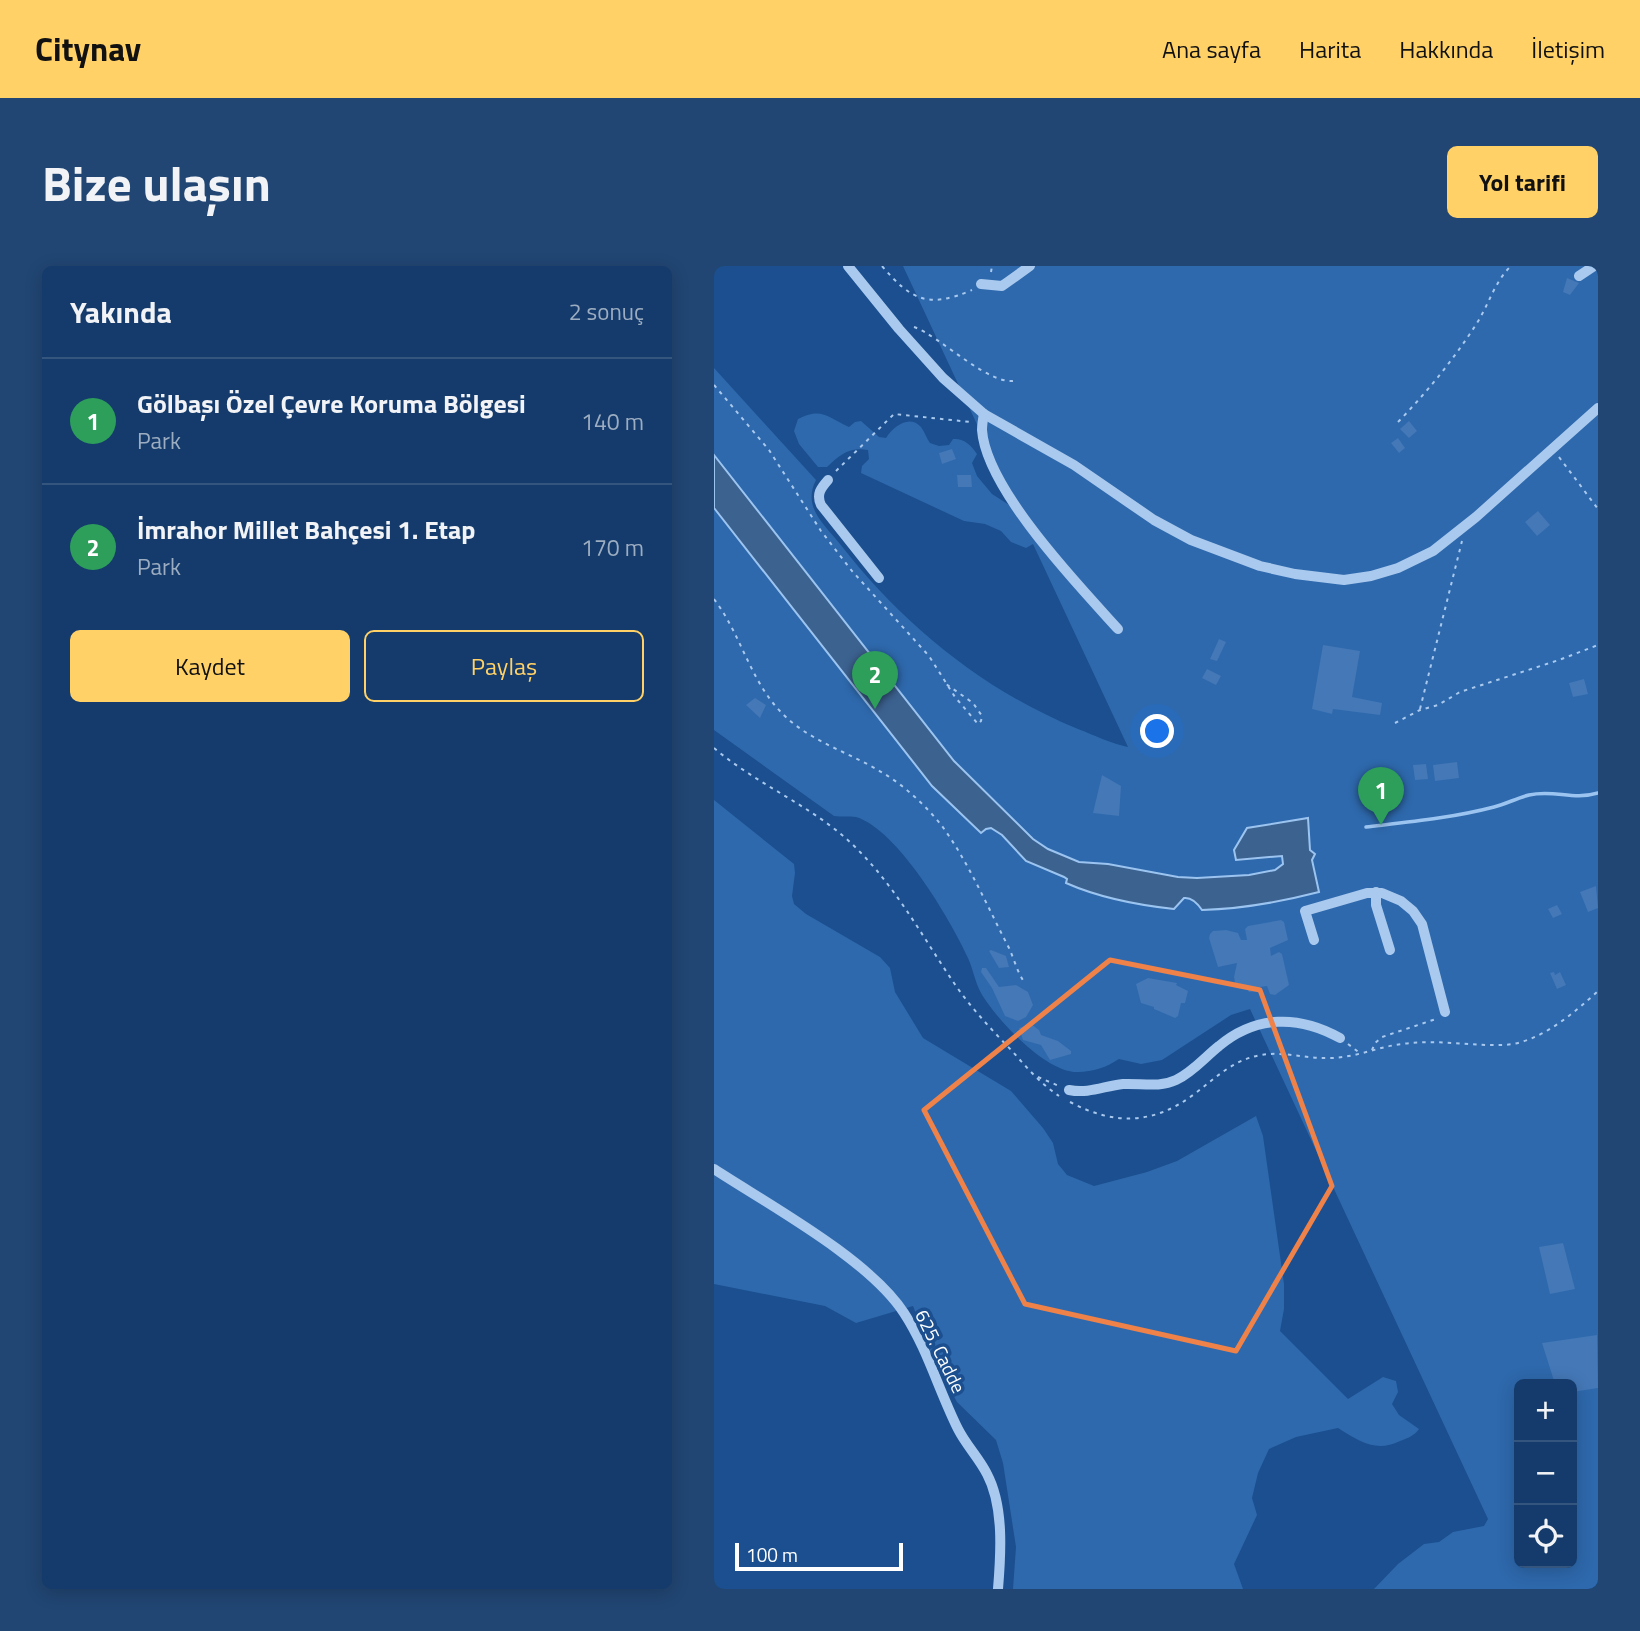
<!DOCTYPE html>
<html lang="tr">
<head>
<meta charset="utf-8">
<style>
  body { margin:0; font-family:"Titillium Web",sans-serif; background:#214673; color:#f1f3f6 }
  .controls { position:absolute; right:21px; bottom:21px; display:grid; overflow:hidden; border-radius:10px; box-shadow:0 4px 18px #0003 }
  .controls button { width:63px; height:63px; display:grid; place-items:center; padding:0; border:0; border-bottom:2px solid #33557e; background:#143b6b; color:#f1f3f6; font:35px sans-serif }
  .scale { position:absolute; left:21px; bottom:18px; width:168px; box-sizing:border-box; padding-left:7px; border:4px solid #fff; border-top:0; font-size:19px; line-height:24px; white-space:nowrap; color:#fff; -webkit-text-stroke:5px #1b4f8f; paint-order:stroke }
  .you { position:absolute; left:444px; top:466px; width:24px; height:24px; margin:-18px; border:5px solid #fff; border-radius:50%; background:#1a73e8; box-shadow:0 0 0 10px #1a73e833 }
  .badge { display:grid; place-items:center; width:46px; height:46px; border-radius:50%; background:#ffd166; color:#fff; font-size:23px; font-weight:700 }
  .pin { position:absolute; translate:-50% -58px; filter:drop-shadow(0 2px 4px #0008) }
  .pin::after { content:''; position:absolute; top:37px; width:24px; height:21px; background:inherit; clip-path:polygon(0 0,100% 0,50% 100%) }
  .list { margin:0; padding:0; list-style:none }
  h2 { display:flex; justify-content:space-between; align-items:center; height:91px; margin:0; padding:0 28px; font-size:30px }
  h2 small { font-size:23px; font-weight:400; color:#9dadc1 }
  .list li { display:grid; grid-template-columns:46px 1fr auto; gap:21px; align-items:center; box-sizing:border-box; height:126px; padding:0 28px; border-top:2px solid #33557e }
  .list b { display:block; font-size:26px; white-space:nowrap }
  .list p { margin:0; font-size:23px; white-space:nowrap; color:#9dadc1 }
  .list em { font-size:23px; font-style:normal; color:#9dadc1 }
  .actions { display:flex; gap:14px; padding:21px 28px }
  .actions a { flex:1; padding:16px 0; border:2px solid #ffd166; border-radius:10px; text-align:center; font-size:24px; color:#ffd166 }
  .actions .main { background:#ffd166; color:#111 }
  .icon { flex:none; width:38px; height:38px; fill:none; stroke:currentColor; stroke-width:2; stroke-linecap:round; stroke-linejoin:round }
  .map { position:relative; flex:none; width:884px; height:1323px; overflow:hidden; border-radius:10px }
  header { display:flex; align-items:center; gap:42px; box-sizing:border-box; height:98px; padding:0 35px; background:#ffd166; color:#111 }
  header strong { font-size:33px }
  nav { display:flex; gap:38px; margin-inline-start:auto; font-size:24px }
  .intro { display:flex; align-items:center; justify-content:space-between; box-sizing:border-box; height:168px; padding:0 42px }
  h1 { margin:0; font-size:49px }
  .button { padding:18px 32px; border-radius:10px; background:#ffd166; color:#111; font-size:24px; font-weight:700 }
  main { display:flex; gap:42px; padding:0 42px }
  aside { flex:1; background:#143b6b; border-radius:10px; box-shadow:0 4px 18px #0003 }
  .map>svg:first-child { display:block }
  .green { fill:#2e69ad; fill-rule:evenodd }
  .water { fill:#3c6290; stroke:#9cc4f0; stroke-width:2 }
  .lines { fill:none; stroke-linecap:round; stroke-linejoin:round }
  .stream { stroke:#9cc4f0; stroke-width:3.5 }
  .building { fill:#4478b7 }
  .path { stroke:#a9c9ee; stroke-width:2; stroke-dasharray:3.5 5; stroke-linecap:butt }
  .minor { stroke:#a9c9ee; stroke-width:10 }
  .marked { fill:none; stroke:#ee8249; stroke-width:5; stroke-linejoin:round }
  .labels { text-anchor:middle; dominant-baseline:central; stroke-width:7; stroke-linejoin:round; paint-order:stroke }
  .street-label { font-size:19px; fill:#fff; stroke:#1b4f8f }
</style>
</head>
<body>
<header>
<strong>Citynav</strong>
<nav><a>Ana sayfa</a><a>Harita</a><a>Hakkında</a><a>İletişim</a></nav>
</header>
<div class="intro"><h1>Bize ulaşın</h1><a class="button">Yol tarifi</a></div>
<main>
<aside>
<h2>Yakında<small>2 sonuç</small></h2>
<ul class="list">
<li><span class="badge" style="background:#2e9e5b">1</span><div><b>Gölbaşı Özel Çevre Koruma Bölgesi</b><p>Park</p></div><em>140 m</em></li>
<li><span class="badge" style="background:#2e9e5b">2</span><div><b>İmrahor Millet Bahçesi 1. Etap</b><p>Park</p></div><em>170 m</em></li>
</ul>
<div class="actions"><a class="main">Kaydet</a><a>Paylaş</a></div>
</aside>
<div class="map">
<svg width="884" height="1323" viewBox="0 0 884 1323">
  <rect width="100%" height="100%" fill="#1b4f8f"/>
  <!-- green -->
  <g class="green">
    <path d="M189,0H884V1323H660L684,1298L710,1278L725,1276L739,1266L770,1260L774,1253L536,743L517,749L448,794L427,798L405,793C393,801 379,806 364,806C332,807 282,753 267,727C261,716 259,703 254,692C237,654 183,563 142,551C135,550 127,551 120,550L0,464V102L102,214C88,241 110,258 126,278C188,358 270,425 364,463C380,469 398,478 414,481L319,278L312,282L297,276L287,265L271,258L250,255L147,207L148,200L155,193L154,184C135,181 126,189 113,201H104L85,178L80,165L84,153C108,141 113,151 135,161L141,156L147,155L165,171L172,172C179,161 195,148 207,161C211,166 212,172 216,177L225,180L235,179L239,173C250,172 257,179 263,188L258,197L263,210L278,228L303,244ZM805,1118H858V1297H805Z"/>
    <path d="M0,534L80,598L81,607L78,630L80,638L92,648L166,691L176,702L181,726L209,772L297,825L329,862L339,877L344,898L353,909L380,920L433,906L463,895L542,850L549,870L570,1018V1043L566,1065L634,1133L669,1111L682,1115L684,1126L678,1138L685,1149L705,1163C700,1170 694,1172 686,1175C662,1187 645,1175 624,1162L582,1171L555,1183L544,1207L538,1232L543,1249L520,1298L529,1323H299L302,1281L289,1197L282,1174L243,1136L221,1097L199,1040L142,1057L111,1040L0,1018Z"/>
  </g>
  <!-- water -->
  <path class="water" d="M0,189L240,495L319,573L334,583L365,596L394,598L464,611L483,612L535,609L561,604L569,598L568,590L522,594L520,584L533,562L594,552L596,584L601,588L598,594L605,626C566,636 528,643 488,644C484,638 478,631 470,632L460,643C423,639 386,632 352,617L353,613L350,611L312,595L288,569L277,562L272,563L267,567L218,520L0,242Z"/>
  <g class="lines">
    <!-- stream -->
    <path class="stream" d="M652,561C695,556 738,552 780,541C792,538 803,532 815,529C841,523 858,535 884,527"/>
  </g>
  <!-- building -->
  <g class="building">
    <polygon points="853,12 865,17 856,29 849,26"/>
    <polygon points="695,155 703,165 695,172 686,163"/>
    <polygon points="684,172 691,182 685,187 677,177"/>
    <polygon points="238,183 242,193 228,198 225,187"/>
    <polygon points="243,209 257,209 258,221 244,221"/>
    <polygon points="824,245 836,259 823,270 811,256"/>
    <polygon points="505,373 512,376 503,395 496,393"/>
    <polygon points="609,379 646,385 638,431 668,437 666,449 619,443 618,448 598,443"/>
    <polygon points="493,403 507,410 502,419 488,412"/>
    <polygon points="870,413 874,428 859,431 855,417"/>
    <polygon points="41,432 52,439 46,452 32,439"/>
    <polygon points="743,496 745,512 721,515 719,499"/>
    <polygon points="712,498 714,513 701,514 699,499"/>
    <polygon points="388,509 407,520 405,550 379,547"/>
    <polygon points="882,620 884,642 874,646 866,626"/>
    <polygon points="843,639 848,648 839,652 834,643"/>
    <polygon points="567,654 570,656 574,674 556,682 557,690 565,686 568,688 575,719 561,729 556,728 553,720 546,721 544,725 535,726 533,723 522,722 520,711 523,697 504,701 495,672 496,668 499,665 512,664 524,667 527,674 533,674 531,663 534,660"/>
    <polygon points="277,684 292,690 295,701 285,702 275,685"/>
    <polygon points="268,702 272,702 285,721 302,719 314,726 319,739 312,751 304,755 291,750 278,722 267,706"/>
    <polygon points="840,706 841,709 846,706 852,719 843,723 836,707"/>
    <polygon points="434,712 463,717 462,719 474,725 471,737 467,737 464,750 461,752 440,743 440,741 427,737 422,718"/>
    <polygon points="317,758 325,764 327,769 344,775 357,785 357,788 336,794 327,779 309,774 305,762"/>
    <polygon points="849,977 861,1023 836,1028 825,981"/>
    <polygon points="883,1069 884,1122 858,1126 858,1118 841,1118 828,1077"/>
  </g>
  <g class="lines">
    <!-- path -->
    <g class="path">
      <path d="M168,0C197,34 214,43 258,24"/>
      <polyline points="277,6 278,0"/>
      <path d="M200,61C226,70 278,123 303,114"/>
      <polyline points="0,119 55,184 107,265 138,305 215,390 241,431 264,458 267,455 268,450 259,437 232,418"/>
      <path d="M684,156C714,125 740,93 763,57C775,38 781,15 797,0"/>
      <polyline points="845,191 884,243"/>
      <polyline points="122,205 180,148 257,156"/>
      <path d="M0,333C31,374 37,424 80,458C107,479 140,489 169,507C191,520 212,540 228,560C255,597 274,642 295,682C300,693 303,705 310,716"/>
      <polyline points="706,443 748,275"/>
      <polyline points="681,457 706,444 724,439 746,426 845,394 884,379"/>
      <path d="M0,482C47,522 105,542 147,587C184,625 210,673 240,717C257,742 278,764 299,786C313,802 327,818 345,830"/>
      <polyline points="634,778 647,788"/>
      <polyline points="658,784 661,777 668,771 722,753"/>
      <polyline points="324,811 345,820"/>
      <path d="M356,836C399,859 439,859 479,829C502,812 518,794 547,789C570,785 592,793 615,792C641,792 663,781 688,778C722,773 755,780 789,779C824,778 859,748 884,725"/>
    </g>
    <!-- minor -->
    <g class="minor">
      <polyline points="134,0 185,63 229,112 270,148 360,199 440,254 477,274 546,300 581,308 630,314 657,310 684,302 719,285 762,251 884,142"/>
      <polyline points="865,10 880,0"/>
      <polyline points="267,18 288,20 316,0"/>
      <path d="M270,148C269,153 268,159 268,164C272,223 365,320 404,363"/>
      <path d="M114,214C107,222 102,228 107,239L165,312"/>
      <polyline points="662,626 662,639 676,684"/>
      <polyline points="600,674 591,645 653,627 668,627 687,635 699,645 708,658 731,746"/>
      <path d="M355,824C375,828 390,820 409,818C427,817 445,822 462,814C479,806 491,791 505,780C542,749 585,749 626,772"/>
      <path d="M0,903C55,939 155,993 190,1047C213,1082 225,1125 244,1163C252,1179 265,1192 273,1208C290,1240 287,1287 284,1323"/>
    </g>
  </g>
  <!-- marked area -->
  <path class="marked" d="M396,694L546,724L618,920L522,1085L311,1038L210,844Z"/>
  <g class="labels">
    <!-- street labels -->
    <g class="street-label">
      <text transform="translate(227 1085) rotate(64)">625. Cadde</text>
    </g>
  </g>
</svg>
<div class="controls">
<button>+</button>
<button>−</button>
<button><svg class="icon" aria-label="locate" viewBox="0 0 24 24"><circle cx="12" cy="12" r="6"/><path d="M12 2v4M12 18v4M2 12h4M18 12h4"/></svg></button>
</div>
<div class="scale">100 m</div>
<div class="you"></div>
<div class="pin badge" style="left:667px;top:559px;background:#2e9e5b">1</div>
<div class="pin badge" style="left:161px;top:443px;background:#2e9e5b">2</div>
</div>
</main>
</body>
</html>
